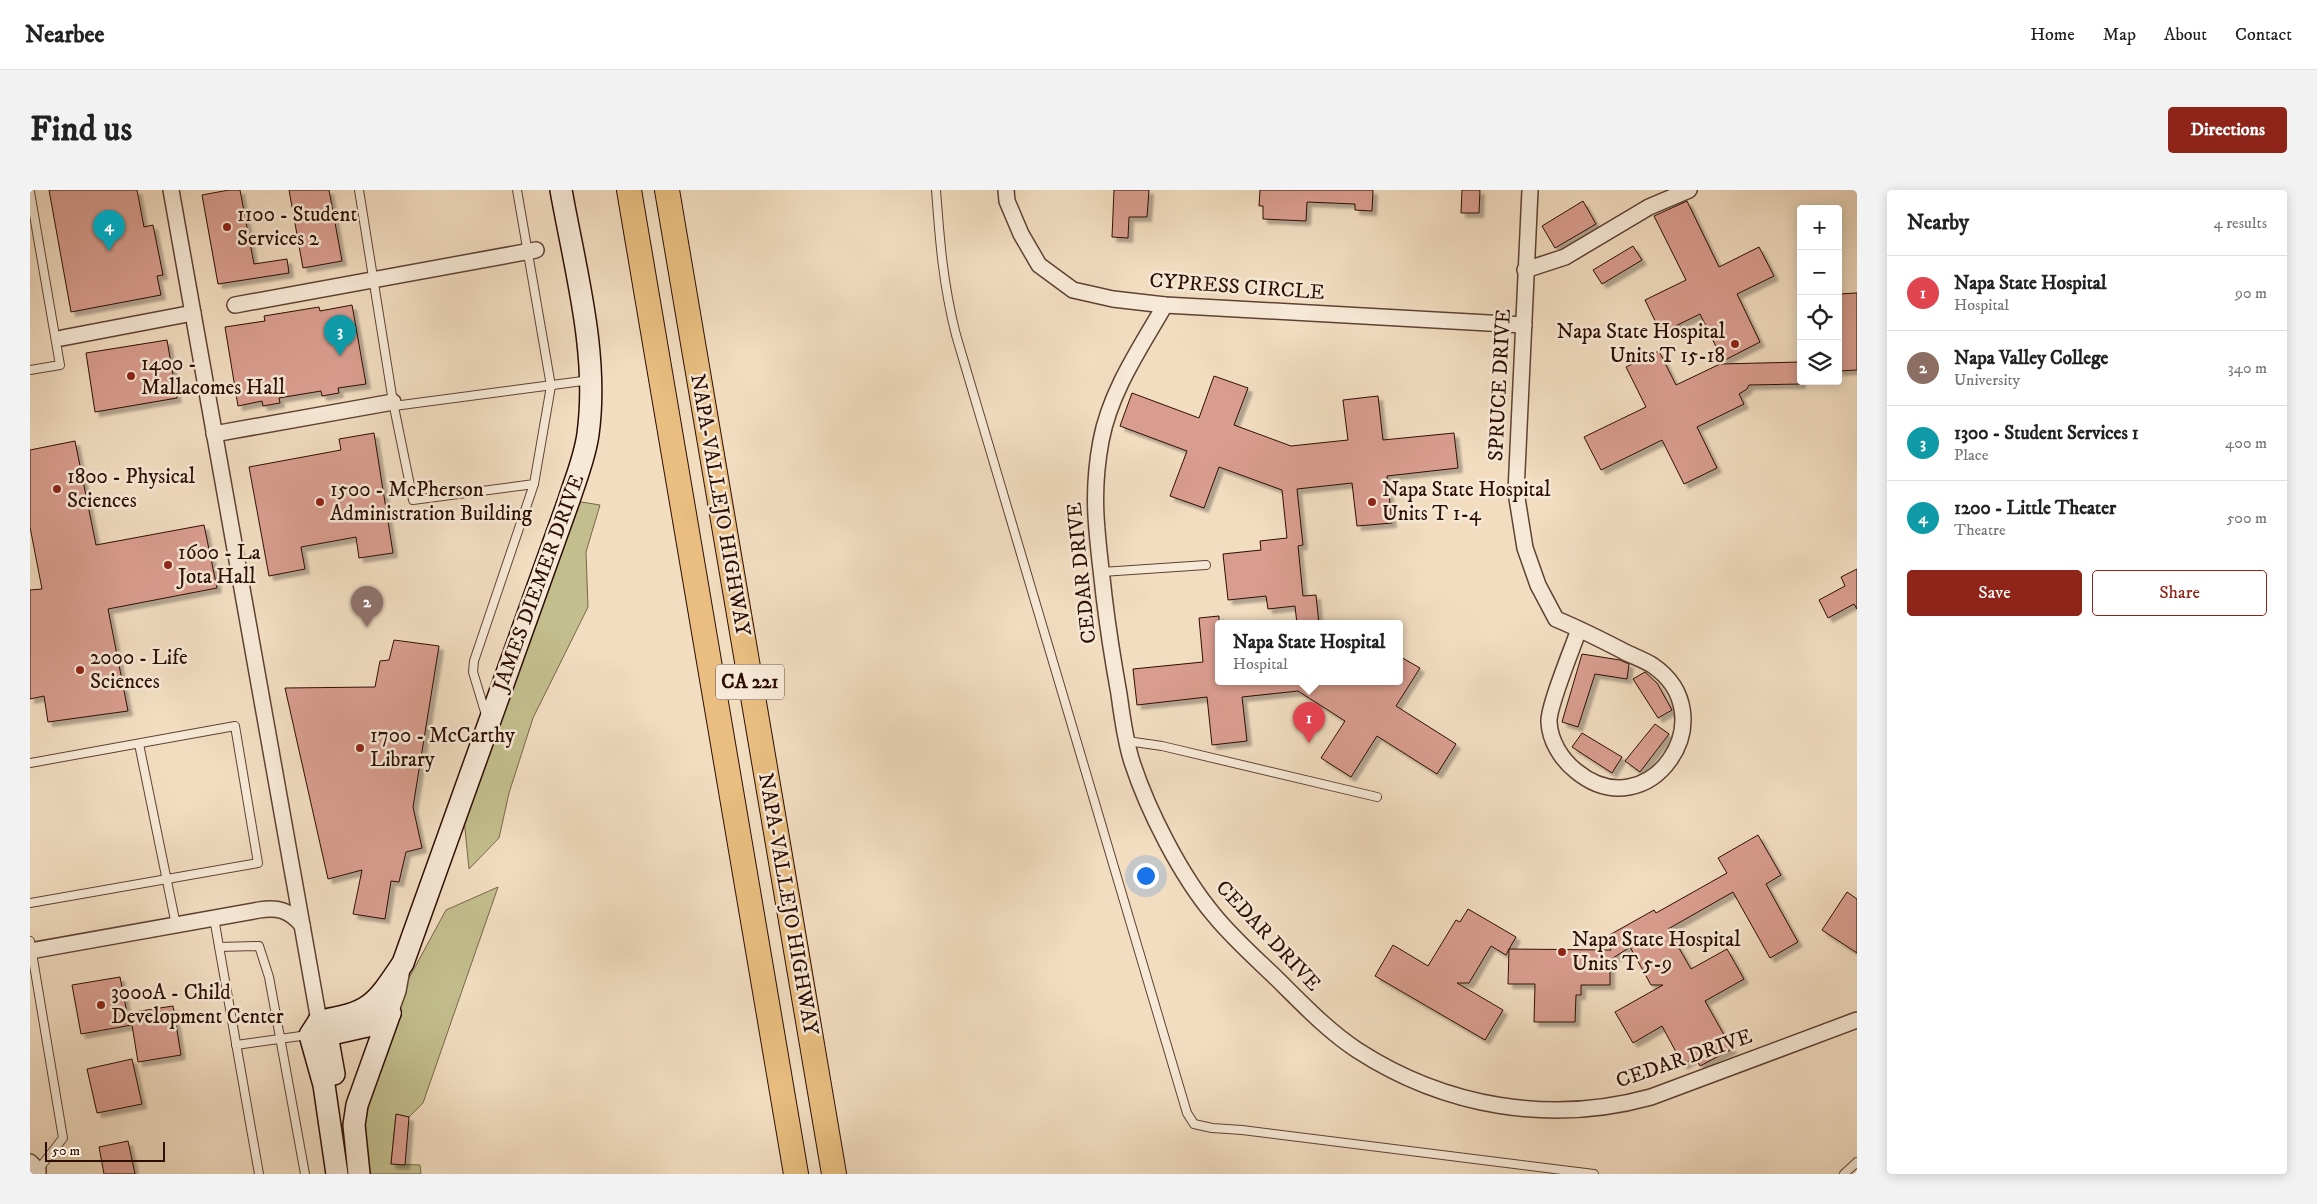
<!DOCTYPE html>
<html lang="en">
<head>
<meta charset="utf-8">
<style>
  body { margin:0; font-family:"IM FELL DW Pica",serif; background:#f2f2f2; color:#222 }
  .controls { position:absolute; right:15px; top:15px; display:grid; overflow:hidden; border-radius:5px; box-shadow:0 2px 12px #0003 }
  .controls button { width:45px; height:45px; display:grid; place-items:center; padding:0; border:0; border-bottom:1px solid #e0e0e0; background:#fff; color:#222; font:25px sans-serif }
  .scale { position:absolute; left:15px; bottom:12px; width:120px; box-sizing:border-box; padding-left:5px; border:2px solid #2d0e03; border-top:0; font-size:14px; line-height:18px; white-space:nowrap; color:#2d0e03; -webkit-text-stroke:4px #f7e9d7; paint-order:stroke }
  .you { position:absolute; left:1115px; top:685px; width:18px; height:18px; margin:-12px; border:4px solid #fff; border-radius:50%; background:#1a73e8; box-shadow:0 0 0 8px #1a73e833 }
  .badge { display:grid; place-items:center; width:32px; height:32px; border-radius:50%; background:#8f2418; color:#fff; font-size:16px; font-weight:700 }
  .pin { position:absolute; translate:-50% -41px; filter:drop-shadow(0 1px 2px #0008) }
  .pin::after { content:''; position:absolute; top:26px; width:18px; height:15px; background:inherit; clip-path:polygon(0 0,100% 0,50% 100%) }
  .popup { position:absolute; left:1185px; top:430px; width:188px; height:65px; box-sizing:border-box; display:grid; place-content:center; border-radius:5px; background:#fff; filter:drop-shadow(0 1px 4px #0005); font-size:16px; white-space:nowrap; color:#767676 }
  .popup b { font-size:19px; color:#222 }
  .popup::after { content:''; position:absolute; left:50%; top:100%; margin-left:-10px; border:10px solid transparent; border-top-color:#fff }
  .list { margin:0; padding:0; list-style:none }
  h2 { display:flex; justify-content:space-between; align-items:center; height:65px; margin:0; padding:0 20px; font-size:21px }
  h2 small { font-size:16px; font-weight:400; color:#767676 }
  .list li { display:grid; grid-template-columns:32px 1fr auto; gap:15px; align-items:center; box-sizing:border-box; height:75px; padding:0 20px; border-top:1px solid #e0e0e0 }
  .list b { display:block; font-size:19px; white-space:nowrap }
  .list p { margin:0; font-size:16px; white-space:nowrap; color:#767676 }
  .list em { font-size:16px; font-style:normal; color:#767676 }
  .actions { display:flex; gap:10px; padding:15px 20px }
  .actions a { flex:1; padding:11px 0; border:1px solid #8f2418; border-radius:5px; text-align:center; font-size:18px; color:#8f2418 }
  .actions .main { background:#8f2418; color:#fff }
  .icon { flex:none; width:28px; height:28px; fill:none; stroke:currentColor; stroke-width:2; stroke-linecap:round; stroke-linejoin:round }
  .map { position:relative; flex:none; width:1827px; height:984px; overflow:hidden; border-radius:5px }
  header { display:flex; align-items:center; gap:30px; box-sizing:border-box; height:70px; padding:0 25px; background:#fff; border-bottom:1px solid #e0e0e0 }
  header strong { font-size:24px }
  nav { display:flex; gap:28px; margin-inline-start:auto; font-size:18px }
  .intro { display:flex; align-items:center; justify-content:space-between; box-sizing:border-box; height:120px; padding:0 30px }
  h1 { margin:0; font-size:35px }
  .button { padding:12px 22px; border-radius:5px; background:#8f2418; color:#fff; font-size:18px; font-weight:700 }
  main { display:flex; gap:30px; padding:0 30px }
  aside { flex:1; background:#fff; border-radius:5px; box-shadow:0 2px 12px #0003 }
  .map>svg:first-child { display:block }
  .green { fill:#c3be8d; stroke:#786648 }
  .building { fill:#d99d8f; stroke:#2d0e03; filter:url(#shadow) }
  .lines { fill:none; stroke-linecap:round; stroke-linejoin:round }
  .lane-casing { stroke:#5e4232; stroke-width:10 }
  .street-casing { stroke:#5e4232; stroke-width:18 }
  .secondary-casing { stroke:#2d0e03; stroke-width:24 }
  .primary-casing { stroke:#2d0e03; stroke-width:26 }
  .lane { stroke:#f7e9d7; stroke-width:8 }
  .street { stroke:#f7e9d7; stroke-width:15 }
  .secondary { stroke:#f7e9d7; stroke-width:21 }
  .primary { stroke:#e9be80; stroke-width:24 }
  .poi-dot { fill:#8f2418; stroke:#f7e9d7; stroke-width:2 }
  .labels { text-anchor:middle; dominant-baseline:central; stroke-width:5; stroke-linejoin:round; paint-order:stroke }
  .shield { fill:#f7e9d7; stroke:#6a5043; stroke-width:1 }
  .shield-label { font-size:20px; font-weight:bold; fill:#2d0e03 }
  .poi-label { font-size:21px; fill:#2d0e03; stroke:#f7e9d7; text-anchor:start }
  .street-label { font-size:21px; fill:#2d0e03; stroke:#f7e9d7 }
</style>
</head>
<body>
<header>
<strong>Nearbee</strong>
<nav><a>Home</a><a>Map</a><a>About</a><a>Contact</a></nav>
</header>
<div class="intro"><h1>Find us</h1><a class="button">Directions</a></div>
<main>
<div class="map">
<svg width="1827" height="984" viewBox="0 0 1827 984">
  <defs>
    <filter id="shadow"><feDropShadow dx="4.5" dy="4.5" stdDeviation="1" flood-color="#0004"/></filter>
  </defs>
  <rect width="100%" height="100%" fill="#f2ddc1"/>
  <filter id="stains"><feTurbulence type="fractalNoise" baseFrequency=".004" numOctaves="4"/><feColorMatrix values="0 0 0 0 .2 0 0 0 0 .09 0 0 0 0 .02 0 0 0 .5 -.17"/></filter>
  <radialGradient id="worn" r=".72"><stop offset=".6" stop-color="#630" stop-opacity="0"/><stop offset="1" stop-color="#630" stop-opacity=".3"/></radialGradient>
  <!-- green -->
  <g class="green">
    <polygon points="539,310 570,315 556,362 558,417 503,528 479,603 469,648 439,679 432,609"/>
    <polygon points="468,697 393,913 379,927 366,925 361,974 390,975 391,984 329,984 327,915 360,823 416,720"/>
  </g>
  <!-- building -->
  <g class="building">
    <polygon points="19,0 107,0 114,37 123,35 133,85 127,86 131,105 41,122"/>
    <polygon points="199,0 210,0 224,74 257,69 259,83 188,94 172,5"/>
    <polygon points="259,0 299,0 312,71 273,78"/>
    <polygon points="1084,0 1119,0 1117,27 1099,27 1098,48 1082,47"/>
    <polygon points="1230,0 1343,0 1342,21 1325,20 1325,14 1277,12 1276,31 1233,29 1233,16 1229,16"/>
    <polygon points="1432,0 1450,0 1449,23 1431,23"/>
    <polygon points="1553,11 1566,34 1525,58 1512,36"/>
    <polygon points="1657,11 1689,77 1729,57 1744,86 1707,104 1730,152 1693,171 1670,124 1631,143 1615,110 1656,90 1624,26"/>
    <polygon points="1603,56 1612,70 1572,94 1563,80"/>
    <polygon points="1827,103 1827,180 1808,181 1808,104"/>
    <polygon points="322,115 336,194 308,198 309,203 292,206 291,201 249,208 250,213 233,216 232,211 208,216 195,137 235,131 234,126 289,117 290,121"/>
    <polygon points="137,150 147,208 65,222 56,163"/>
    <polygon points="1629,161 1646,195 1690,174 1771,172 1771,194 1719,195 1717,199 1709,204 1714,214 1667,237 1687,278 1654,294 1632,250 1571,280 1554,247 1616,217 1596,177"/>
    <polygon points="1184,186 1218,198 1204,235 1261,256 1318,250 1313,210 1348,206 1353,250 1424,243 1428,278 1357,286 1362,333 1327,336 1322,293 1267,299 1273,355 1268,356 1273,406 1286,405 1289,434 1267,434 1265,416 1238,419 1236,406 1198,410 1193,364 1231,360 1230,351 1257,348 1252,300 1189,277 1174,318 1140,306 1157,261 1090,236 1102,203 1169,228"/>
    <polygon points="344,243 363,363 329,368 326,347 271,357 275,379 239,386 219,277 311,260 309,249"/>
    <polygon points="45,251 66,355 174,335 187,398 78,419 98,521 18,532 14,506 0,509 0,400 12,399 0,337 0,260"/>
    <polygon points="1827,379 1827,419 1824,414 1798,428 1789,410 1815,396 1811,387"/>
    <polygon points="1189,426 1189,492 1369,492 1369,466 1390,478 1366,516 1426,554 1407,584 1347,546 1321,587 1291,568 1315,531 1268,501 1212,507 1217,551 1182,555 1177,507 1107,515 1103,479 1173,472 1169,428"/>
    <polygon points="364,450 409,456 383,617 392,658 376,662 369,692 361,691 355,729 323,724 332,680 298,689 255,498 345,497 350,471 359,470"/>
    <polygon points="1552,464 1590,470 1599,474 1597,489 1565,484 1548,537 1532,532"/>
    <polygon points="1615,482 1627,493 1642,520 1628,528 1603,489"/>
    <polygon points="1625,534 1639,544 1610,582 1595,571"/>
    <polygon points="1552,543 1592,567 1582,583 1542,557"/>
    <polygon points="1728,645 1751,685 1736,694 1768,752 1740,768 1703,702 1638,739 1661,779 1697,759 1714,789 1675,811 1702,859 1670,876 1665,867 1653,875 1632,836 1603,853 1585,822 1633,795 1621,795 1600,757 1580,770 1580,795 1551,795 1551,805 1546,805 1545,832 1504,832 1505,794 1478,794 1479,759 1476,765 1461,756 1439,793 1427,793 1473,820 1455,850 1345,786 1363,755 1398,776 1426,730 1430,732 1438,719 1486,747 1479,759 1581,760 1574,748 1624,720 1626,723 1697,683 1688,668"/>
    <polygon points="1817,702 1827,709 1827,763 1792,740"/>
    <polygon points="90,787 97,823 143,816 151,865 108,872 102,835 51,844 42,795"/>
    <polygon points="102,869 112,914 67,923 57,879"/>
    <polygon points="366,924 379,927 375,975 361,974"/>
    <polygon points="98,951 105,984 74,984 69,957"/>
  </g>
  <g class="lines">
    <!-- lane casing -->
    <g class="lane-casing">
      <g id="lane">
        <polyline points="329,0 363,212 383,310 504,294 521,196 487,0"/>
        <path d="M906,0C910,53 913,94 926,145L1157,923L1164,934L1182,938L1212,940L1564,984"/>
        <polyline points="0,2 30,175 0,180"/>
        <polyline points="364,216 560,190"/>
        <polyline points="1072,382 1176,375"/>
        <polyline points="456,525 443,482 444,471 504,294"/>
        <polyline points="1097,551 1132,556 1347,607"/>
        <polyline points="109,554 146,735"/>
        <polyline points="0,573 205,536 228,673 0,713"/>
        <polyline points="184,728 229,984"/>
        <polyline points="0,751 33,948 8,980"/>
        <polyline points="189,757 229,756 239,787 275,984"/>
        <polyline points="206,855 278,845"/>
        <polyline points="1814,984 1827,972"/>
      </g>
    </g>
    <!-- street casing -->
    <g class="street-casing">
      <g id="street">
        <polyline points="141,0 272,735"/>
        <polyline points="976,0 977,11 991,44 1009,75 1043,100 1083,109 1135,115 1494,135"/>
        <path d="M1500,0L1486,302L1495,358L1508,395L1526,429C1550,439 1572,450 1595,462C1603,466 1614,470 1622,475C1698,526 1619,641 1546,581C1531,569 1520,551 1519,532C1518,517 1543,457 1549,439"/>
        <polyline points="1495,80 1535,67 1619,17 1659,0"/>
        <polyline points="205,115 506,60"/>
        <path d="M1135,115C1110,158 1080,202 1071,251C1060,309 1068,349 1074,406C1078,439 1083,471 1089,504C1092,526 1095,550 1102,572C1118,621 1151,686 1184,725C1201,746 1221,764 1241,783C1268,809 1295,839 1327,860C1415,917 1520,935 1621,907L1827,830"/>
        <polyline points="32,148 163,123"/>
        <polyline points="184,244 363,212"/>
        <path d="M0,761L229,720C248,717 259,720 272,735L289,831"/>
        <polyline points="360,823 368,801 372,779"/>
        <polyline points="0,972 8,980 8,984"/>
      </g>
    </g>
    <!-- secondary casing -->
    <g class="secondary-casing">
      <g id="secondary">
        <polyline points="289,831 297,845 304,884"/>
        <polyline points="288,845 297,845 346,834 360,823"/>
        <path d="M307,984L294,895L280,845L289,831C340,823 345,815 373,773L539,310C546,288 555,267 558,244C569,164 545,79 531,0"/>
        <polyline points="329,984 324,935 327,915 360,823"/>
      </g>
    </g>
    <!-- primary casing -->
    <g class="primary-casing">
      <g id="primary">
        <polyline points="599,0 766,984"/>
        <polyline points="637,0 804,984"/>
      </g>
    </g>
    <!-- lane -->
    <use href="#lane" class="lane"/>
    <!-- street -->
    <use href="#street" class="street"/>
    <!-- secondary -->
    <use href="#secondary" class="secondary"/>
    <!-- primary -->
    <use href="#primary" class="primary"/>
  </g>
  <!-- markers -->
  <g class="poi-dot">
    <circle cx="197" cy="37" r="5"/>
    <circle cx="1705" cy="154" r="5"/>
    <circle cx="101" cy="186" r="5"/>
    <circle cx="27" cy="299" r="5"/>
    <circle cx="290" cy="312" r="5"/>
    <circle cx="1342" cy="312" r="5"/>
    <circle cx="138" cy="375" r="5"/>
    <circle cx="50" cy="480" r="5"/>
    <circle cx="330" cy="558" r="5"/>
    <circle cx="1532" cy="762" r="5"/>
    <circle cx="71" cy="815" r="5"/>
  </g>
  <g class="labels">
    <!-- shield labels -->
    <rect class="shield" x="686" y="474.5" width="68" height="35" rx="4"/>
    <g class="shield-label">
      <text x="720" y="492">CA 221</text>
    </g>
    <!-- poi labels -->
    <g class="poi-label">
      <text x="207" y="25">1100 - Student<tspan x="207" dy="24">Services 2</tspan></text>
      <text x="1695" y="142" text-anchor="end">Napa State Hospital<tspan x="1695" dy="24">Units T 15-18</tspan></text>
      <text x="111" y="174">1400 -<tspan x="111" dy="24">Mallacomes Hall</tspan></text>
      <text x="37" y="287">1800 - Physical<tspan x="37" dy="24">Sciences</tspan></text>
      <text x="300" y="300">1500 - McPherson<tspan x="300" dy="24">Administration Building</tspan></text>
      <text x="1352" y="300">Napa State Hospital<tspan x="1352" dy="24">Units T 1-4</tspan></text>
      <text x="148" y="363">1600 - La<tspan x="148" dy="24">Jota Hall</tspan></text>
      <text x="60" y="468">2000 - Life<tspan x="60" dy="24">Sciences</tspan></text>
      <text x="340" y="546">1700 - McCarthy<tspan x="340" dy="24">Library</tspan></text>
      <text x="1542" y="750">Napa State Hospital<tspan x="1542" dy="24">Units T 5-9</tspan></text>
      <text x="81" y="803">3000A - Child<tspan x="81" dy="24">Development Center</tspan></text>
    </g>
    <!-- street labels -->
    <g class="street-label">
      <text transform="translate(1207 97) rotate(4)">CYPRESS CIRCLE</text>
      <text transform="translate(1470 195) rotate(-87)">SPRUCE DRIVE</text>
      <text transform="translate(690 315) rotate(80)">NAPA-VALLEJO HIGHWAY</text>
      <text transform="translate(1052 383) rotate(-96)">CEDAR DRIVE</text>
      <text transform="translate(509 393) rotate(-70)">JAMES DIEMER DRIVE</text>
      <text transform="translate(758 714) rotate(80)">NAPA-VALLEJO HIGHWAY</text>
      <text transform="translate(1238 746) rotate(47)">CEDAR DRIVE</text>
      <text transform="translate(1654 869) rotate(-19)">CEDAR DRIVE</text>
    </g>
  </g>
  <rect width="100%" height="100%" filter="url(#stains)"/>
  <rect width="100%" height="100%" fill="url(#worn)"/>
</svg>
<div class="controls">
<button>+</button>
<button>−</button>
<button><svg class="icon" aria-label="locate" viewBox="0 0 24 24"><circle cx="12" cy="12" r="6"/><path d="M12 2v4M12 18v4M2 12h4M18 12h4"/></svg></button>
<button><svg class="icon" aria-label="layers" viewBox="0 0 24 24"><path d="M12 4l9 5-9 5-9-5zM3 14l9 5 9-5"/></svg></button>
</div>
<div class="scale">50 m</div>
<div class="you"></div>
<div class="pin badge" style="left:1279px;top:553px;background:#e0444e">1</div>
<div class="popup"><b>Napa State Hospital</b>Hospital</div>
<div class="pin badge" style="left:337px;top:437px;background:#8d6e63">2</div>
<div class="pin badge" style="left:310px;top:166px;background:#0f9aa8">3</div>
<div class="pin badge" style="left:79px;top:61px;background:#0f9aa8">4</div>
</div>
<aside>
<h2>Nearby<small>4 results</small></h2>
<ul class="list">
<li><span class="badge" style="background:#e0444e">1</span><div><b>Napa State Hospital</b><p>Hospital</p></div><em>90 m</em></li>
<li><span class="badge" style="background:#8d6e63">2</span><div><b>Napa Valley College</b><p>University</p></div><em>340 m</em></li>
<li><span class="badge" style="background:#0f9aa8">3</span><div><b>1300 - Student Services 1</b><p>Place</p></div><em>400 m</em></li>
<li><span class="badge" style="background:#0f9aa8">4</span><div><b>1200 - Little Theater</b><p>Theatre</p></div><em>500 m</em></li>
</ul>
<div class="actions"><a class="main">Save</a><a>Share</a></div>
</aside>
</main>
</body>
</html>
